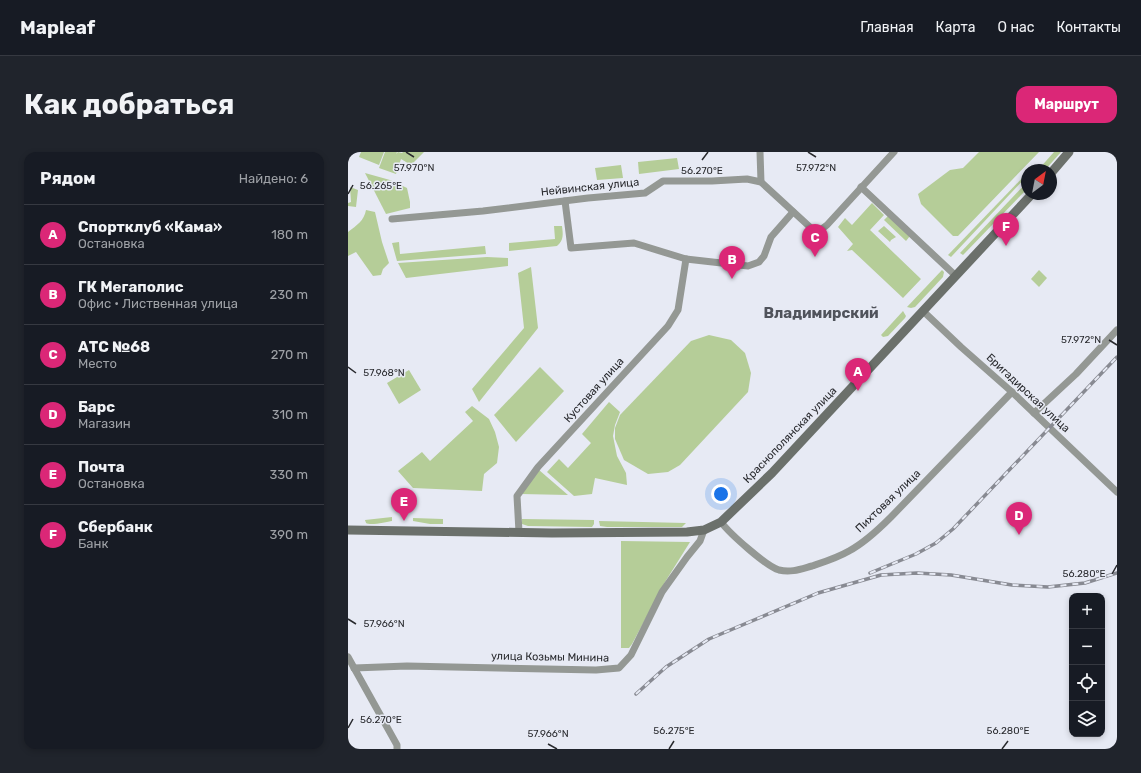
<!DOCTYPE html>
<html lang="ru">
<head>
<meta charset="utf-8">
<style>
  body { margin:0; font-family:Rubik,sans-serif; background:#20242c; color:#f1f3f6 }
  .controls { position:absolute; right:12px; bottom:12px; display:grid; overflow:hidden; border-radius:8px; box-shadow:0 2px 6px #0003 }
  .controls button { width:36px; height:36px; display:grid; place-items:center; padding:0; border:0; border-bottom:1px solid #363941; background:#171b24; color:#f1f3f6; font:20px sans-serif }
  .compass { position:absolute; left:673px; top:12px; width:36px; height:36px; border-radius:50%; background:#171b24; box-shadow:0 2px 6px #0003; rotate:32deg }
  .you { position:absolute; left:373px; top:342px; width:14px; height:14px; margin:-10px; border:3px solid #fff; border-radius:50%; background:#1a73e8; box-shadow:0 0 0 6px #1a73e833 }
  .badge { display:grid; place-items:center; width:26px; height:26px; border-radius:50%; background:#db2777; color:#fff; font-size:13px; font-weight:700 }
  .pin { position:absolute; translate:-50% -33px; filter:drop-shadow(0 1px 2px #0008) }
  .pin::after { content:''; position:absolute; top:21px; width:14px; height:12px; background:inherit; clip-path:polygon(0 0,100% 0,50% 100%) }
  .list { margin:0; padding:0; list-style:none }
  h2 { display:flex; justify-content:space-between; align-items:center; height:52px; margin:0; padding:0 16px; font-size:17px }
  h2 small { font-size:13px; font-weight:400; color:#9ea1a6 }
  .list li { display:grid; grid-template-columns:26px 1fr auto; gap:12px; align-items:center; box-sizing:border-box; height:60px; padding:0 16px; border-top:1px solid #363941 }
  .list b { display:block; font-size:15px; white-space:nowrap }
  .list p { margin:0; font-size:13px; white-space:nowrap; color:#9ea1a6 }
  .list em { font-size:13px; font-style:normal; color:#9ea1a6 }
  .icon { flex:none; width:22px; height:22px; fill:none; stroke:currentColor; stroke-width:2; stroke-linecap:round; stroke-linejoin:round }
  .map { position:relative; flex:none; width:769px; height:597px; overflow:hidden; border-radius:12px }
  header { display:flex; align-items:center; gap:24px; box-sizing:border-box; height:56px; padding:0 20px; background:#171b24; border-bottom:1px solid #363941 }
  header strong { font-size:19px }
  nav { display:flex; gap:22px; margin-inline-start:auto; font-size:14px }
  .intro { display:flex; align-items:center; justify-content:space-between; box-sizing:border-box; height:96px; padding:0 24px }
  h1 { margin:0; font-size:28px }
  .button { padding:10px 18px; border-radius:12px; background:#db2777; color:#fff; font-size:14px; font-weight:700 }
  main { display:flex; gap:24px; padding:0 24px }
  aside { flex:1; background:#171b24; border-radius:12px; box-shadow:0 2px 6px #0003 }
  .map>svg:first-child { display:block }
  .green { fill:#b5cd98 }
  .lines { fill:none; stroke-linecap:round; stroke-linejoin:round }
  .street { stroke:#949894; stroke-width:7 }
  .secondary { stroke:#6b706b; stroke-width:9 }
  .rail-casing { stroke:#888a92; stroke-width:3.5 }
  .rail { stroke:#e7eaf4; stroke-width:2; stroke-dasharray:6; stroke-linecap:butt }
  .ticks { fill:none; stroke:#292a2e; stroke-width:1.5 }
  .labels { text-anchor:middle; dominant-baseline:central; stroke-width:3; stroke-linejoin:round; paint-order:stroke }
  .street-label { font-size:11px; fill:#292a2e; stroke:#e7eaf4 }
  .district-label { font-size:15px; font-weight:bold; fill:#50535b; stroke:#e7eaf4 }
  .ticks-label { font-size:10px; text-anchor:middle; fill:#292a2e; stroke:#e7eaf4; stroke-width:3; stroke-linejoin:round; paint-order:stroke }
</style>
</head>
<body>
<header>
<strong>Mapleaf</strong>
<nav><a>Главная</a><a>Карта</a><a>О нас</a><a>Контакты</a></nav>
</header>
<div class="intro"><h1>Как добраться</h1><a class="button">Маршрут</a></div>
<main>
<aside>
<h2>Рядом<small>Найдено: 6</small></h2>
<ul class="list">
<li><span class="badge">A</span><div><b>Спортклуб «Кама»</b><p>Остановка</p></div><em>180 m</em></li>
<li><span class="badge">B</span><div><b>ГК Мегаполис</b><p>Офис · Лиственная улица</p></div><em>230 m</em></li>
<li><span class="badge">C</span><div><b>АТС №68</b><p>Место</p></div><em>270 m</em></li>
<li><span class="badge">D</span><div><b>Барс</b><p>Магазин</p></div><em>310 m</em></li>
<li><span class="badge">E</span><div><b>Почта</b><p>Остановка</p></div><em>330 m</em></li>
<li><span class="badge">F</span><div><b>Сбербанк</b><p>Банк</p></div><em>390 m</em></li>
</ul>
</aside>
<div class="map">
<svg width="769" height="597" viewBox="0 0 769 597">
  <rect width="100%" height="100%" fill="#e7eaf4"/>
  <!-- green -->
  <g class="green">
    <polygon points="13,0 36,0 31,13 11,5"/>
    <polygon points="37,0 49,0 48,2 50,0 54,1 55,0 76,0 63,13 53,7 48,22 31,16"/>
    <polygon points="631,0 691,0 610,84 605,84 573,52 570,42 602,18 615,16"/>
    <polygon points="706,0 713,0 697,18 690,18"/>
    <polygon points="329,6 331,17 291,22 290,10"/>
    <polygon points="273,13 275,26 249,28 247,16"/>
    <polygon points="17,21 42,28 59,36 62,50 62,56 38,62"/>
    <polygon points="679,21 679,24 603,105 600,103"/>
    <polygon points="679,30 679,37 615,103 612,101"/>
    <polygon points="2,35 10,38 8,55 0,54 0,51 3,50"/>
    <polygon points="524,51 536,63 522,78 573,127 555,146 504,98 499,99 505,92 490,75 497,66 504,73"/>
    <path d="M18,58L27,60L34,90L41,111L35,117L33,123L25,124L8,100L0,104V80C9,73 16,69 18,58Z"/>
    <polygon points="540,64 562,84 558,89 536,68"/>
    <path d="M206,74H214C215,82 216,88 209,94L161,99V91L207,87Z"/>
    <polygon points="536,74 548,85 543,88 542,90 530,79"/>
    <polygon points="51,90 52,102 137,94 138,102 49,109 44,91"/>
    <polygon points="139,105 160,106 160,114 58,126 50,111"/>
    <polygon points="183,115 190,176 131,250 124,237 176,176 170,121"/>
    <polygon points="594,118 596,120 595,125 567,155 563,156 559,155"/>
    <polygon points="691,118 699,126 691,135 683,127"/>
    <polygon points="555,159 558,164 557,166 540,184 535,185 533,183"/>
    <polygon points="361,183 383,188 397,201 403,221 400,240 332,313 320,320 300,322 276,308 267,287 267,276 272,263 343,189"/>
    <polygon points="192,215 216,239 168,290 146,263"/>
    <polygon points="61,218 73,238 51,252 39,231"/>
    <polygon points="261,250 272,260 267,273 265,284 269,304 278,321 279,333 247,326 244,342 226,344 199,320 211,307 220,316 243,291 234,282"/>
    <polygon points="124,254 141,267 147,280 151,295 149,311 136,322 134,339 65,336 50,319 74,300 82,309 125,269 117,260"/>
    <polygon points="191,318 220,343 173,342"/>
    <path d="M44,365V369C39,370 22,374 18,371C18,370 17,369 17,368Z"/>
    <polygon points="65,366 95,367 95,372 82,372 65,369"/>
    <polygon points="174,367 246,368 246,372 244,375 180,374 174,372"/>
    <polygon points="251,369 338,371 334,375 259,375 252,374"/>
    <polygon points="273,389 342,390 317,430 284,492 281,496 273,496"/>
  </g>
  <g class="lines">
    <!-- street -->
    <g class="street">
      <polyline points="412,0 413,30"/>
      <polyline points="513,35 608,124"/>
      <polyline points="217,49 223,96 286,91 338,107 400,114 411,110 416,104 423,85 445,60"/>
      <polyline points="44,67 135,59 240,46 297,41 315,29 364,29 399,27 413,30 463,76 467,78 471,79 479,73 546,0"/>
      <polyline points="575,159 613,195 664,240 769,340"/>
      <polyline points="686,261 728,222 769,178"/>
      <path d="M373,370C382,382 418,414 431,418C443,421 453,417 464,414C476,410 489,406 501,399C516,391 531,377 543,365L664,240"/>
      <polyline points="171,380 169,344 190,315 320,174 330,158 338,107"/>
      <polyline points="0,505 49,593 49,597"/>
      <polyline points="6,516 59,514 248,518 271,516 283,503 314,440 339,405 352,389 356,378"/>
    </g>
    <!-- secondary -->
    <g class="secondary">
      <polyline points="703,21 721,0"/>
      <polyline points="0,378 204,381 339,380 356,378 373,370 424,321 684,42"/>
    </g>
    <!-- rail casing -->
    <g class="rail-casing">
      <g id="rail">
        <polyline points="522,421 568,402 588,391 605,377 769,205"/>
        <polyline points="288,542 318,515 361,487 470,441 533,423 569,421 603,423 664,433 700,435 737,431 769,421"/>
      </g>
    </g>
    <!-- rail -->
    <use href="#rail" class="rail"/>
  </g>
  <!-- ticks -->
  <path class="ticks" d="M58,0L66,5M460,0L468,5M354,8L360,0M0,42L5,33M761,188L769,193M0,215L8,221M764,422L769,413M0,467L8,472M0,576L5,567M200,592L209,597M321,597L326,589M654,597L660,589"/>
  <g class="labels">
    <!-- street labels -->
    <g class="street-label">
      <text transform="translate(242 35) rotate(-6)">Нейвинская улица</text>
      <text transform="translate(246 238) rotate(-48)">Кустовая улица</text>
      <text transform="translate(680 241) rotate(43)">Бригадирская улица</text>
      <text transform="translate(442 283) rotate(-46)">Краснополянская улица</text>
      <text transform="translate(540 349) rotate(-44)">Пихтовая улица</text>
      <text transform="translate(202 505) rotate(1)">улица Козьмы Минина</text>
    </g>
    <!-- district labels -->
    <g class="district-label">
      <text x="473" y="161">Владимирский</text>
    </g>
  </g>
  <g class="ticks-label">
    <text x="66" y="19">57.970°N</text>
    <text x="468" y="19">57.972°N</text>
    <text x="354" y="22">56.270°E</text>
    <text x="33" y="37">56.265°E</text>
    <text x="733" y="191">57.972°N</text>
    <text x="36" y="224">57.968°N</text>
    <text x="736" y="425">56.280°E</text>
    <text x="36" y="475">57.966°N</text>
    <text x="33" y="571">56.270°E</text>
    <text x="326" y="582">56.275°E</text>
    <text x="660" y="582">56.280°E</text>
    <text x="200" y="585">57.966°N</text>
  </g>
</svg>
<div class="controls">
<button>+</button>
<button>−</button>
<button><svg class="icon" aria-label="locate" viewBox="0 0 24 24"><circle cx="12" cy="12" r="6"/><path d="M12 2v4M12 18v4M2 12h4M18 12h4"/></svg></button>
<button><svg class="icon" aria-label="layers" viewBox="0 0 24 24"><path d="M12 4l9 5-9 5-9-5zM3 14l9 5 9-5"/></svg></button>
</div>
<svg class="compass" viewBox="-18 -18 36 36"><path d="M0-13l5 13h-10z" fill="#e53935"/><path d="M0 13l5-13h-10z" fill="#9ea1a6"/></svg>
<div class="you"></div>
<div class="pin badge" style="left:510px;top:239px">A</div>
<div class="pin badge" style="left:384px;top:127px">B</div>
<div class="pin badge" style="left:467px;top:105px">C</div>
<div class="pin badge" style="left:671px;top:383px">D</div>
<div class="pin badge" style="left:56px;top:369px">E</div>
<div class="pin badge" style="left:658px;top:94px">F</div>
</div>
</main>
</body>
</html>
